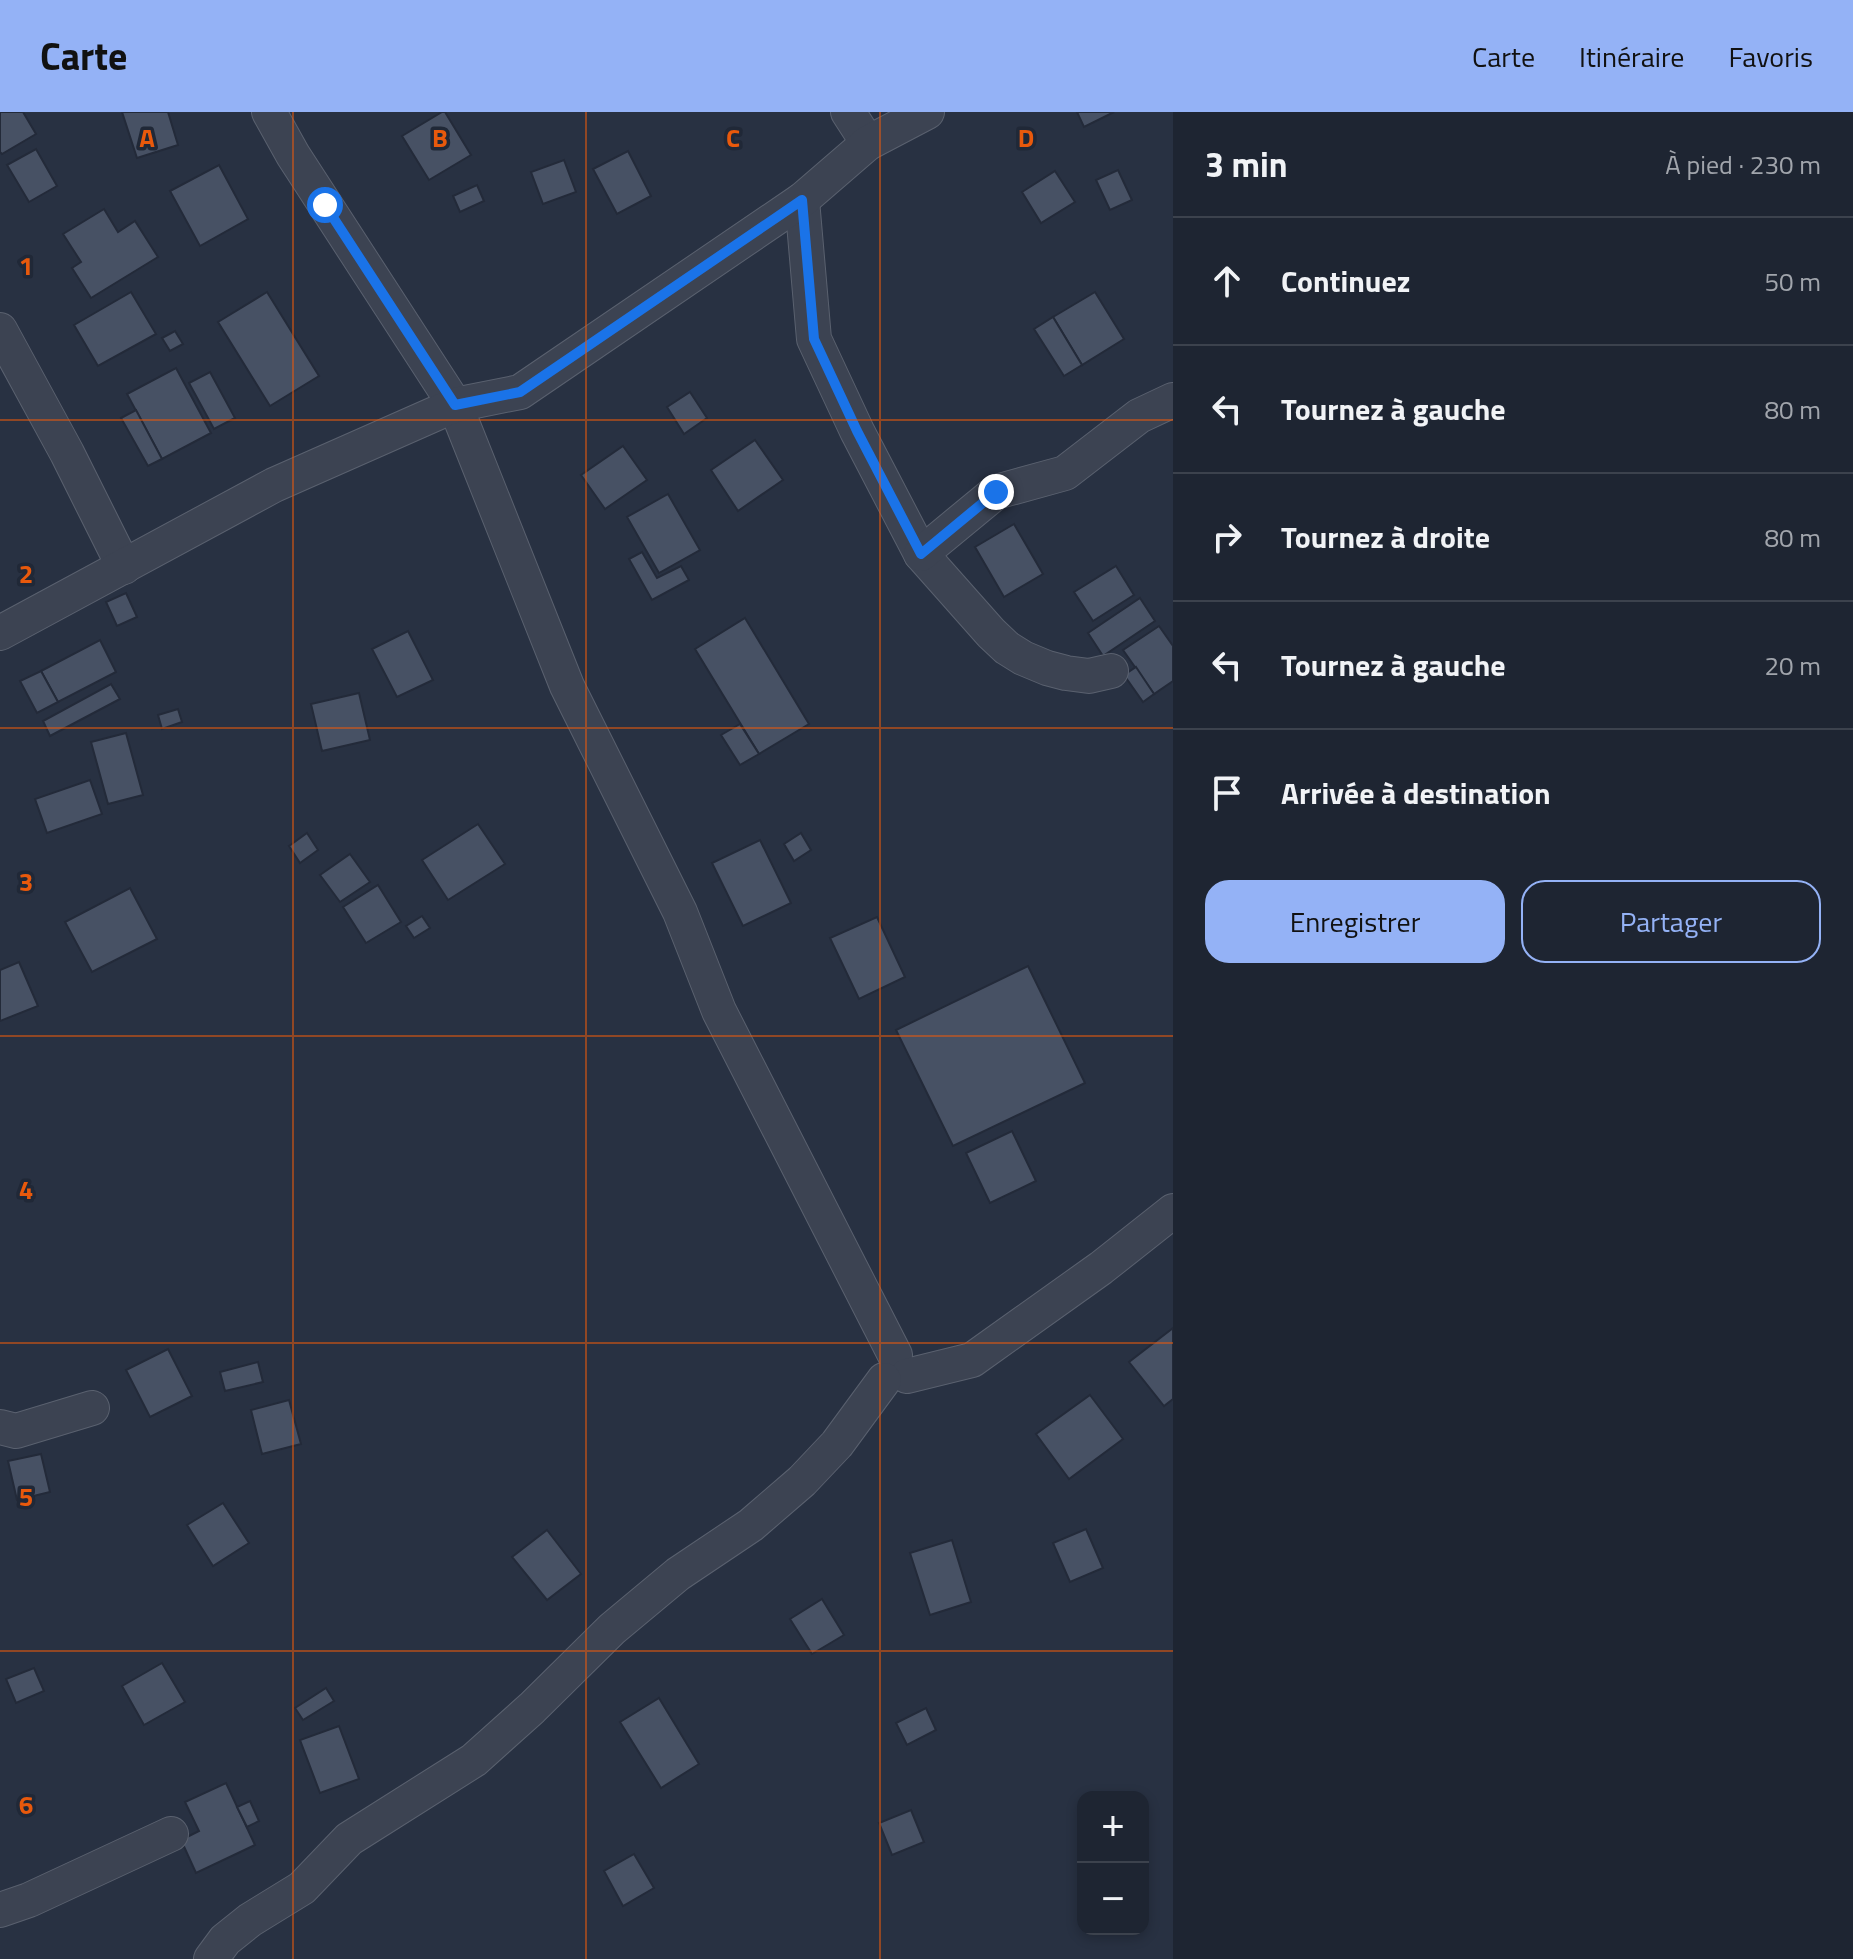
<!DOCTYPE html>
<html lang="fr">
<head>
<meta charset="utf-8">
<style>
  body { margin:0; font-family:"Titillium Web",sans-serif; background:#262d3a; color:#f1f3f6 }
  .controls { position:absolute; right:24px; bottom:24px; display:grid; overflow:hidden; border-radius:16px; box-shadow:0 4px 12px #0003 }
  .controls button { width:72px; height:72px; display:grid; place-items:center; padding:0; border:0; border-bottom:2px solid #3c424d; background:#1e2532; color:#f1f3f6; font:40px sans-serif }
  .stop { position:absolute; width:24px; height:24px; margin:-18px; border:6px solid #1a73e8; border-radius:50%; background:#fff }
  .stop.end { background:#1a73e8; border-color:#fff; box-shadow:0 2px 8px #0008 }
  .list { margin:0; padding:0; list-style:none }
  h2 { display:flex; justify-content:space-between; align-items:center; height:104px; margin:0; padding:0 32px; font-size:34px }
  h2 small { font-size:26px; font-weight:400; color:#a1a5ac }
  .list li { display:grid; grid-template-columns:52px 1fr auto; gap:24px; align-items:center; box-sizing:border-box; height:128px; padding:0 32px; border-top:2px solid #3c424d }
  .list b { display:block; font-size:30px; white-space:nowrap }
  .list em { font-size:26px; font-style:normal; color:#a1a5ac }
  .actions { display:flex; gap:16px; padding:24px 32px }
  .actions a { flex:1; padding:18px 0; border:2px solid #94b2f6; border-radius:24px; text-align:center; font-size:28px; color:#94b2f6 }
  .actions .main { background:#94b2f6; color:#111 }
  .icon { flex:none; width:44px; height:44px; fill:none; stroke:currentColor; stroke-width:2; stroke-linecap:round; stroke-linejoin:round }
  .map { position:relative; flex:none; width:1173px; height:1847px; overflow:hidden }
  header { display:flex; align-items:center; gap:48px; box-sizing:border-box; height:112px; padding:0 40px; background:#94b2f6; color:#111 }
  header strong { font-size:38px }
  nav { display:flex; gap:44px; margin-inline-start:auto; font-size:28px }
  main { display:flex }
  aside { flex:1; background:#1e2532 }
  .map>svg:first-child { display:block }
  .building { fill:#475164; stroke:#232a39; stroke-width:2 }
  .lines { fill:none; stroke-linecap:round; stroke-linejoin:round }
  .minor-casing { stroke:#5a616f; stroke-width:36 }
  .minor { stroke:#3c4352; stroke-width:34 }
  .route { stroke:#1a73e8; stroke-width:10 }
  .grid { fill:none; stroke:#e8590c; stroke-width:2; stroke-opacity:0.55 }
  .grid-label { font-size:26px; text-anchor:middle; font-weight:bold; fill:#e8590c; stroke:#202837; stroke-width:7; stroke-linejoin:round; paint-order:stroke }
</style>
</head>
<body>
<header>
<strong>Carte</strong>
<nav><a>Carte</a><a>Itinéraire</a><a>Favoris</a></nav>
</header>
<main>
<div class="map">
<svg width="1173" height="1847" viewBox="0 0 1173 1847">
  <rect width="100%" height="100%" fill="#283142"/>
  <!-- building -->
  <g class="building">
    <polygon points="0,0 23,0 36,22 2,42 0,40"/>
    <polygon points="122,0 168,0 178,33 137,46"/>
    <polygon points="442,0 445,0 471,43 429,68 402,24"/>
    <polygon points="1077,0 1114,0 1084,15"/>
    <polygon points="36,37 57,74 29,90 7,53"/>
    <polygon points="628,39 651,84 617,102 593,57"/>
    <polygon points="564,48 576,80 543,92 531,60"/>
    <polygon points="219,53 248,107 200,134 170,79"/>
    <polygon points="1118,58 1132,88 1110,98 1096,68"/>
    <polygon points="1055,59 1075,90 1041,111 1022,80"/>
    <polygon points="477,73 484,89 460,100 453,84"/>
    <polygon points="104,97 118,120 135,109 158,145 91,186 72,156 81,150 63,122"/>
    <polygon points="131,180 156,222 98,254 74,213"/>
    <polygon points="267,180 319,264 270,294 218,210"/>
    <polygon points="1095,180 1124,227 1082,253 1053,205"/>
    <polygon points="1053,205 1082,253 1064,264 1034,217"/>
    <polygon points="175,219 183,232 170,239 162,226"/>
    <polygon points="176,256 211,321 162,347 127,282"/>
    <polygon points="210,260 235,306 214,317 189,271"/>
    <polygon points="690,280 707,306 684,322 667,295"/>
    <polygon points="136,298 162,347 148,354 121,306"/>
    <polygon points="755,328 783,368 738,399 711,358"/>
    <polygon points="623,334 647,368 605,397 581,363"/>
    <polygon points="668,382 700,438 659,461 627,405"/>
    <polygon points="1014,412 1043,462 1004,485 975,435"/>
    <polygon points="642,440 657,466 681,454 689,468 652,488 629,447"/>
    <polygon points="1116,454 1134,483 1093,509 1074,480"/>
    <polygon points="126,481 137,505 117,514 106,490"/>
    <polygon points="1140,486 1155,509 1103,544 1088,521"/>
    <polygon points="745,506 809,612 759,642 695,537"/>
    <polygon points="1159,514 1173,534 1173,569 1154,582 1123,538"/>
    <polygon points="408,519 433,568 397,585 372,537"/>
    <polygon points="100,528 116,560 58,590 41,559"/>
    <polygon points="1136,555 1154,582 1143,590 1124,563"/>
    <polygon points="41,559 58,590 37,601 20,569"/>
    <polygon points="111,572 120,587 50,624 43,609"/>
    <polygon points="359,581 370,628 322,639 311,592"/>
    <polygon points="178,597 182,610 162,617 158,603"/>
    <polygon points="740,612 759,642 740,653 721,623"/>
    <polygon points="126,621 143,683 108,692 91,630"/>
    <polygon points="90,668 102,702 47,721 35,687"/>
    <polygon points="478,712 505,752 448,788 422,748"/>
    <polygon points="307,721 318,738 300,751 289,734"/>
    <polygon points="801,721 811,738 794,749 784,732"/>
    <polygon points="760,728 791,791 743,814 712,751"/>
    <polygon points="350,742 370,770 340,790 320,763"/>
    <polygon points="378,773 401,810 366,831 343,795"/>
    <polygon points="130,776 157,827 92,860 65,810"/>
    <polygon points="422,804 430,816 414,826 406,814"/>
    <polygon points="877,805 905,865 859,887 830,826"/>
    <polygon points="19,850 38,894 0,909 0,858"/>
    <polygon points="1028,854 1085,971 953,1034 896,918"/>
    <polygon points="1012,1019 1036,1069 990,1091 966,1041"/>
    <polygon points="1173,1216 1173,1287 1164,1294 1129,1250"/>
    <polygon points="168,1237 192,1284 150,1305 126,1258"/>
    <polygon points="258,1250 263,1270 225,1279 220,1260"/>
    <polygon points="1090,1283 1123,1327 1069,1367 1036,1322"/>
    <polygon points="289,1288 301,1332 262,1342 251,1298"/>
    <polygon points="41,1342 50,1380 17,1388 8,1349"/>
    <polygon points="223,1391 249,1431 213,1454 187,1413"/>
    <polygon points="1086,1417 1103,1456 1070,1470 1053,1431"/>
    <polygon points="547,1418 581,1462 547,1488 512,1445"/>
    <polygon points="952,1428 971,1490 930,1503 910,1441"/>
    <polygon points="822,1487 844,1523 812,1542 790,1507"/>
    <polygon points="162,1551 185,1590 144,1613 122,1574"/>
    <polygon points="34,1556 44,1579 16,1591 6,1567"/>
    <polygon points="326,1576 334,1589 303,1608 295,1596"/>
    <polygon points="659,1586 699,1652 661,1676 620,1610"/>
    <polygon points="926,1596 936,1618 907,1633 896,1611"/>
    <polygon points="339,1614 359,1667 320,1681 300,1628"/>
    <polygon points="226,1671 255,1733 196,1761 181,1728 199,1719 185,1690"/>
    <polygon points="250,1689 259,1709 247,1715 237,1695"/>
    <polygon points="911,1698 924,1730 892,1743 879,1711"/>
    <polygon points="634,1742 654,1776 623,1794 604,1759"/>
  </g>
  <g class="lines">
    <!-- minor casing -->
    <g class="minor-casing">
      <g id="minor">
        <polyline points="269,0 293,43 455,293 567,574 680,800 719,899 895,1243"/>
        <polyline points="848,0 868,31"/>
        <polyline points="802,88 814,227 857,319 921,442 991,521 1007,536 1023,546 1047,556 1066,561 1089,564 1111,559"/>
        <polyline points="0,218 67,341 124,455"/>
        <polyline points="921,442 996,380 1065,361 1139,304 1173,288"/>
        <polyline points="0,521 274,373 455,293 520,280 802,88 868,31 927,0"/>
        <polyline points="907,1264 972,1248 1101,1156 1173,1099"/>
        <polyline points="0,1315 16,1319 92,1296"/>
        <polyline points="0,1798 29,1788 171,1722"/>
        <polyline points="211,1847 225,1828 250,1808 302,1776 349,1727 474,1648 532,1596 612,1517 678,1462 751,1413 802,1369 837,1332 884,1268"/>
      </g>
    </g>
    <!-- minor -->
    <use href="#minor" class="minor"/>
  </g>
  <g class="lines">
    <!-- route -->
    <polyline class="route" points="325,93 455,293 520,280 802,88 814,227 857,319 921,442 996,380"/>
  </g>
  <!-- grid -->
  <path class="grid" d="M293,0V1847M586,0V1847M880,0V1847M0,308H1173M0,616H1173M0,924H1173M0,1231H1173M0,1539H1173"/>
  <g class="grid-label">
    <text x="147" y="35">A</text>
    <text x="440" y="35">B</text>
    <text x="733" y="35">C</text>
    <text x="1026" y="35">D</text>
    <text x="26" y="163">1</text>
    <text x="26" y="471">2</text>
    <text x="26" y="779">3</text>
    <text x="26" y="1087">4</text>
    <text x="26" y="1394">5</text>
    <text x="26" y="1702">6</text>
  </g>
</svg>
<div class="controls">
<button>+</button>
<button>−</button>
</div>
<div class="stop" style="left:325px;top:93px"></div>
<div class="stop end" style="left:996px;top:380px"></div>
</div>
<aside>
<h2>3 min<small>À pied · 230 m</small></h2>
<ul class="list">
<li><svg class="icon" aria-label="ahead" viewBox="0 0 24 24"><path d="M12 20V5M6 11l6-6 6 6"/></svg><div><b>Continuez</b></div><em>50 m</em></li>
<li><svg class="icon" aria-label="left" viewBox="0 0 24 24"><path d="M17 20v-9H6M10 6l-5 5 5 5"/></svg><div><b>Tournez à gauche</b></div><em>80 m</em></li>
<li><svg class="icon" aria-label="right" viewBox="0 0 24 24"><path d="M7 20v-9h11M14 6l5 5-5 5"/></svg><div><b>Tournez à droite</b></div><em>80 m</em></li>
<li><svg class="icon" aria-label="left" viewBox="0 0 24 24"><path d="M17 20v-9H6M10 6l-5 5 5 5"/></svg><div><b>Tournez à gauche</b></div><em>20 m</em></li>
<li><svg class="icon" aria-label="arrive" viewBox="0 0 24 24"><path d="M6 21V4h12l-3 4 3 4H6"/></svg><div><b>Arrivée à destination</b></div></li>
</ul>
<div class="actions"><a class="main">Enregistrer</a><a>Partager</a></div>
</aside>
</main>
</body>
</html>
